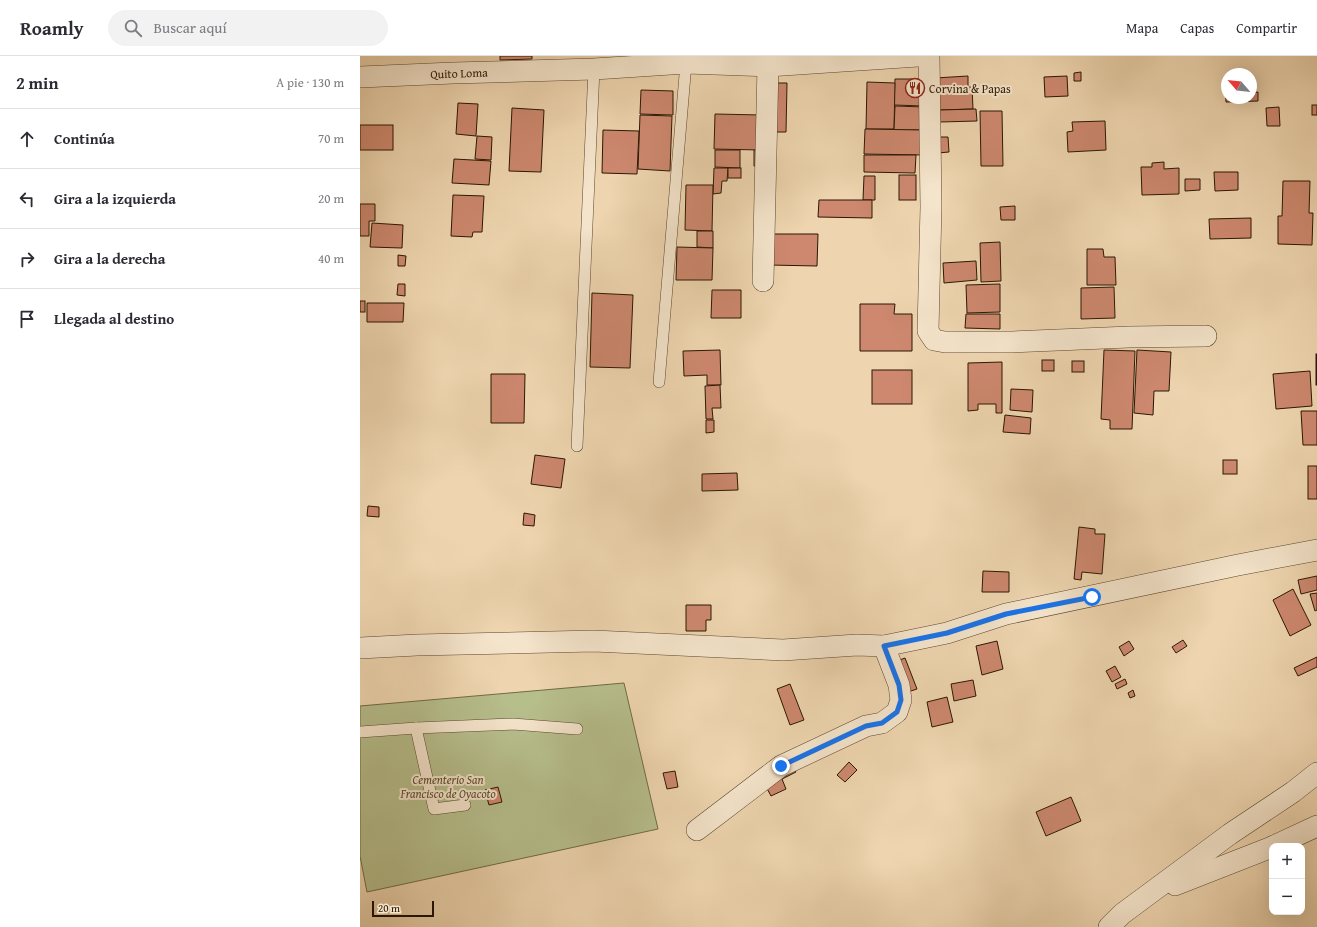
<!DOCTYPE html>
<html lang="es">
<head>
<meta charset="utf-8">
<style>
  body { margin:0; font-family:"Gentium Book Plus",serif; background:#f2f2f3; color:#2b2b33 }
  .controls { position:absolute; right:12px; bottom:12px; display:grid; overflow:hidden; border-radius:8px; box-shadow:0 4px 16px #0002 }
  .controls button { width:36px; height:36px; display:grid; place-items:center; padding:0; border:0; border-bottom:1px solid #e1e1e2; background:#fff; color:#2b2b33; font:20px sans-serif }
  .compass { position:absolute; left:861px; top:12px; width:36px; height:36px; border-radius:50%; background:#fff; box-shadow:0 4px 16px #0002; rotate:298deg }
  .scale { position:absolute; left:12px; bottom:10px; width:62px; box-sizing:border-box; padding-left:4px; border:2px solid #2b1702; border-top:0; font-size:11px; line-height:14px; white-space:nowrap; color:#2b1702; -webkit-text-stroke:3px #f4e4cb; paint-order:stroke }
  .stop { position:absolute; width:12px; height:12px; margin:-9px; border:3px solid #1a73e8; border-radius:50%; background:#fff }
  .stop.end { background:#1a73e8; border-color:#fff; box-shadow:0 1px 4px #0008 }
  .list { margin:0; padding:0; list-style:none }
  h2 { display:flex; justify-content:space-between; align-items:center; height:52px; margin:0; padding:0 16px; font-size:17px }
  h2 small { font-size:13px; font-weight:400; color:#7c7c81 }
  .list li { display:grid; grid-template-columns:26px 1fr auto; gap:12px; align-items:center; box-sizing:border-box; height:60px; padding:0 16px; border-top:1px solid #e1e1e2 }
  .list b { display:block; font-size:15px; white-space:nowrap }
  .list em { font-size:13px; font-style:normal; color:#7c7c81 }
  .icon { flex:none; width:22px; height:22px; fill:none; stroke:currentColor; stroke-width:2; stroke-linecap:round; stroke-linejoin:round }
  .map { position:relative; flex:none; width:957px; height:871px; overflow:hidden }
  header { display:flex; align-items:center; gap:24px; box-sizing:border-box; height:56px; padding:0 20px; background:#fff; border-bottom:1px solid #e1e1e2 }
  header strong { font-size:19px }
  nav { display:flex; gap:22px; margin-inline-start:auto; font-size:14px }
  .search { width:280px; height:36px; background:#f2f2f3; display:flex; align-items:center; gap:10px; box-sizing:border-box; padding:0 14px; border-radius:22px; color:#7c7c81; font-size:15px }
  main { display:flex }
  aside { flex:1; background:#fff }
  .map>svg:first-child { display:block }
  .green { fill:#b6be8c; stroke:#706a47 }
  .building { fill:#cd886f; stroke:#2b1702 }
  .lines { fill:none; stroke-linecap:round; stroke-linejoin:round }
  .service-casing { stroke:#5c462d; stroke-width:12 }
  .minor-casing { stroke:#5c462d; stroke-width:22 }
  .service { stroke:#f4e4cb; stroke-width:11 }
  .minor { stroke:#f4e4cb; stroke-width:21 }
  .route { stroke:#1a73e8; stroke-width:5 }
  .labels { text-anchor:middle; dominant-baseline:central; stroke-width:4; stroke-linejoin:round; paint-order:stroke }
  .street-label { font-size:12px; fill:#2b1702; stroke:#f4e4cb }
  .poi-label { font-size:12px; fill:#2b1702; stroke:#f4e4cb; text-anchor:start }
  .park-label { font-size:12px; font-style:italic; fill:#55492b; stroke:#f4e4cb }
</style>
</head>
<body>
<header>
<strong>Roamly</strong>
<div class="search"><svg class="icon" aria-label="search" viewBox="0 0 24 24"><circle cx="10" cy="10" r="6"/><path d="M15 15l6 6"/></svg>Buscar aquí</div>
<nav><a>Mapa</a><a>Capas</a><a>Compartir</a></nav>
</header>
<main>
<aside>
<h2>2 min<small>A pie · 130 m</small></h2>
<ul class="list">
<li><svg class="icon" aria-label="ahead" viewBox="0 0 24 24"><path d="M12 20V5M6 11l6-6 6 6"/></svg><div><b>Continúa</b></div><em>70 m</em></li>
<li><svg class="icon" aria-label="left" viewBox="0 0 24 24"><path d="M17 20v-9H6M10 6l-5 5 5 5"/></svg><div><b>Gira a la izquierda</b></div><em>20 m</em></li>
<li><svg class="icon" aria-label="right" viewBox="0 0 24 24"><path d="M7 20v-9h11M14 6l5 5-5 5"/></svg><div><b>Gira a la derecha</b></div><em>40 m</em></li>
<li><svg class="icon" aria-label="arrive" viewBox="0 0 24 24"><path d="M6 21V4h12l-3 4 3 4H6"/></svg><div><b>Llegada al destino</b></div></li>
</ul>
</aside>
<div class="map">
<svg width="957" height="871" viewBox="0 0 957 871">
  <rect width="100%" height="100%" fill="#eed5af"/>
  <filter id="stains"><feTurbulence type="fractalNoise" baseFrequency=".005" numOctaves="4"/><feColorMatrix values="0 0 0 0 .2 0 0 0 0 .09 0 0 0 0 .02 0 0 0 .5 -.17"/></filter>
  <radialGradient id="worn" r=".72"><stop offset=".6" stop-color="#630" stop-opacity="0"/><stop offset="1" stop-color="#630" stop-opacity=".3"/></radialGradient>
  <!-- green -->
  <polygon class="green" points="264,627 298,773 7,836 0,800 0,650"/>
  <!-- building -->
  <g class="building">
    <polygon points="140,0 172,0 172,3 140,4"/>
    <polygon points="721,16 721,25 714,25 714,17"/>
    <polygon points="608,20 608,31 575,32 575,22"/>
    <polygon points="707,20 708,40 685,41 684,21"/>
    <polygon points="535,23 565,23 564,50 534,49"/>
    <polygon points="865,23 867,23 867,42 891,42 891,37 898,36 898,45 866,46"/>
    <polygon points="507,26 535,27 534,73 506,73"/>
    <polygon points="412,27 427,27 426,76 411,76"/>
    <polygon points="612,31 613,53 578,54 577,32"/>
    <polygon points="281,34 313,35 313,59 280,58"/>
    <polygon points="98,47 118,48 116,80 96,78"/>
    <rect x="952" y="49" width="5" height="10"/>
    <polygon points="535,50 564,51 563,74 534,74"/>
    <polygon points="919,51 920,70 907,70 906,52"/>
    <polygon points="152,52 184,54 181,116 149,115"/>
    <polygon points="616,53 617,65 580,66 580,54"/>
    <polygon points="620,55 642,55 643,110 621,110"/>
    <polygon points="355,58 401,59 400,94 354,93"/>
    <polygon points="280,59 312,60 310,115 278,113"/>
    <polygon points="745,65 746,94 708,96 707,76 713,75 712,66"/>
    <rect x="0" y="69" width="33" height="25"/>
    <polygon points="505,73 563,74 563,99 504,98"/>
    <polygon points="243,74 279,75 277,118 242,117"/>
    <polygon points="117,80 132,81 131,104 115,103"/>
    <polygon points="578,81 588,81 589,96 578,97"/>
    <polygon points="355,94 380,94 380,112 355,111"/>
    <polygon points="394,94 402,95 401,110 394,110"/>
    <polygon points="504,99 556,99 555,117 504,116"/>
    <polygon points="94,103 131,105 129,129 92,127"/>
    <polygon points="804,106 804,113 819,112 819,138 782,139 781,111 792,111 792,107"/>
    <polygon points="354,112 368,112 367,125 362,125 361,137 353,138"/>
    <rect x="368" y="112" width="13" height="10"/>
    <polygon points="854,116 878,116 878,134 855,135"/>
    <rect x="539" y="119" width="17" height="25"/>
    <polygon points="504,120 515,120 515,144 503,144"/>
    <polygon points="825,123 840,123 840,134 825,135"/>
    <polygon points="923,125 950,125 949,157 953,157 952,189 918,188 918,160 922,160"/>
    <polygon points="326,129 353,129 352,175 325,174"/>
    <polygon points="93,139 124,140 122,176 113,176 112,181 91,180"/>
    <polygon points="459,144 512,144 512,162 458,161"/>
    <polygon points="0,148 15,148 15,165 9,165 9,180 0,180"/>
    <polygon points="655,150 655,164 641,164 640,151"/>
    <polygon points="891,162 891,182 850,183 849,163"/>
    <polygon points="12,167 43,169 42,192 10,191"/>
    <polygon points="337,175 353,175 353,192 337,191"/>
    <polygon points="409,178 458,178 457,210 409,209"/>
    <polygon points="640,186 641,225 621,226 620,187"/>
    <polygon points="317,191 353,192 352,224 316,224"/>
    <polygon points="727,193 743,193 744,201 755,201 756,229 727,229"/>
    <polygon points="38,199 46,200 45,210 38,210"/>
    <polygon points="616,205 617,224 584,227 583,207"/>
    <polygon points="38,228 45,228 45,240 37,239"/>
    <polygon points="640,228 640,256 607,257 606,229"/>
    <polygon points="754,231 755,262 721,263 721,232"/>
    <polygon points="352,234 381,234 381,262 351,262"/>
    <polygon points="232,237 273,239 270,312 230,311"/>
    <rect x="0" y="245" width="5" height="11"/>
    <polygon points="7,247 44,247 43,266 7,266"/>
    <polygon points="500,248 535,248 534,258 552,258 552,295 500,295"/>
    <polygon points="606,258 640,258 640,273 605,272"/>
    <polygon points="360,294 361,329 347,329 347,319 324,320 323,295"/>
    <polygon points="744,294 775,295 772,373 750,373 750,364 741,363"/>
    <polygon points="777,294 811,296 809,335 794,335 793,359 774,357"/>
    <rect x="956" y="298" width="1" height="31"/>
    <rect x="682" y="304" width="12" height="11"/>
    <rect x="712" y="305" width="12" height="11"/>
    <polygon points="642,306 642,357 636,357 636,348 618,348 618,354 608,355 608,307"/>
    <rect x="512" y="314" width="40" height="34"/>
    <polygon points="950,315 952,350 916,353 913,318"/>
    <polygon points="131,318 165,318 164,367 131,367"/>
    <polygon points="360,329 361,352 352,352 353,363 346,363 345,330"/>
    <polygon points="651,333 673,334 672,356 650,354"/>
    <polygon points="941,355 957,355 957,389 943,389"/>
    <polygon points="645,359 671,362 670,378 643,376"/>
    <polygon points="346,364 354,364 354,376 346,377"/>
    <polygon points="175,399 205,403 201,432 171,428"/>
    <rect x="863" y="404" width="14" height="14"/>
    <rect x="948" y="410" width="9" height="33"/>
    <polygon points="377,417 378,434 342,435 342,418"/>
    <polygon points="8,450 19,451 19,461 7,460"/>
    <polygon points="164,457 175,459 174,470 163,469"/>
    <polygon points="719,471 735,473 735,478 745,478 742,518 722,516 721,524 714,523"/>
    <polygon points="623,515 649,516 649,536 622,536"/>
    <polygon points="957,520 957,534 941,538 938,524"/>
    <polygon points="933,533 951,569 930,580 913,544"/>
    <polygon points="957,537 957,554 955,555 950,538"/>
    <polygon points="326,549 351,549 351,564 346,564 346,575 326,575"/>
    <polygon points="823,584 827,590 816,597 812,591"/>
    <polygon points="637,585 643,613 622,619 616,590"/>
    <polygon points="769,585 774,593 764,600 759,591"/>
    <polygon points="957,601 957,611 938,620 934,612"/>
    <polygon points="545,602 557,633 548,636 537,605"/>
    <polygon points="755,610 761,621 752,626 746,615"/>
    <polygon points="765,623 767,628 757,633 755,628"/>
    <polygon points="613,624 616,640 594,645 591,628"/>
    <polygon points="430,628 444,664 430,669 417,633"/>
    <polygon points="773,634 775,640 770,642 768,637"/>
    <polygon points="587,641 593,666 572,671 567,646"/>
    <polygon points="489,706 497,714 485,726 477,719"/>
    <polygon points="432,710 436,716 422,723 426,733 411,740 403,725"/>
    <polygon points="315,715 318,731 307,733 303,717"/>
    <polygon points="138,731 142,746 129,749 125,734"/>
    <polygon points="711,741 721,765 686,780 676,756"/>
  </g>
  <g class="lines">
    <!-- service casing -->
    <g class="service-casing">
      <g id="service">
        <polyline points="299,326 326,7"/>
        <polyline points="217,390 234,13"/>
        <polyline points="56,672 74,753 105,749"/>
        <polyline points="0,676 56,672 153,668 217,673"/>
      </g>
    </g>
    <!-- minor casing -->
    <g class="minor-casing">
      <g id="minor">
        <polyline points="569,0 571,151 568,275 574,284 585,286 652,286 769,281 846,280"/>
        <polyline points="0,21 93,17 234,13 326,7 408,10 558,0"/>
        <polyline points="403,225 408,10"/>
        <polyline points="0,592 57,589 234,585 423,594 497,589 524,590 587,577 646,558 878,509 957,494"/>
        <polyline points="337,774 421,710 506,670 522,667 537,656 541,644 539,629 524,590"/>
        <polyline points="914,790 957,770"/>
        <polyline points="815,829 912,791"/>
        <polyline points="749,871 762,858 870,778 933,736 957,717"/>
      </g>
    </g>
    <!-- service -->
    <use href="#service" class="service"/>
    <!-- minor -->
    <use href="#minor" class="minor"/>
  </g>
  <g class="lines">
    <!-- route -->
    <polyline class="route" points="421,710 506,670 522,667 537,656 541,644 539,629 524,590 587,577 646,558 732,541"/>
  </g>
  <!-- icons -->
  <defs>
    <g id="restaurant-ring" transform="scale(1)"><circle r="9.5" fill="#f4e4cb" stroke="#8f2418" stroke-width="1.5"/><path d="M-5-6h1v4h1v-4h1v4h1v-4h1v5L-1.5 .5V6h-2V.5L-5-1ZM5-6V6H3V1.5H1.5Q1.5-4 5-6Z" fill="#8f2418"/></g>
  </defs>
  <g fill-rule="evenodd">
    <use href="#restaurant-ring" x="555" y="32"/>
  </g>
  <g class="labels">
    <!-- street labels -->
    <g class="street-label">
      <text transform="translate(99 17) rotate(-2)">Quito Loma</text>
    </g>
    <!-- poi labels -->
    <g class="poi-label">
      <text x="569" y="32">Corvina &amp; Papas</text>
    </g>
    <!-- park labels -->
    <g class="park-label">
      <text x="88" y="723">Cementerio San<tspan x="88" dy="14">Francisco de Oyacoto</tspan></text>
    </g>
  </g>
  <rect width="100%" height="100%" filter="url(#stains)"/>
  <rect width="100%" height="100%" fill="url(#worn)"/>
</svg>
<div class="controls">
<button>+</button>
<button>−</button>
</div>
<svg class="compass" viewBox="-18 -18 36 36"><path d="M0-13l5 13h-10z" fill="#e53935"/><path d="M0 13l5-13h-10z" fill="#7c7c81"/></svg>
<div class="scale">20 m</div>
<div class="stop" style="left:732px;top:541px"></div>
<div class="stop end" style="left:421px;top:710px"></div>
</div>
</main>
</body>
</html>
